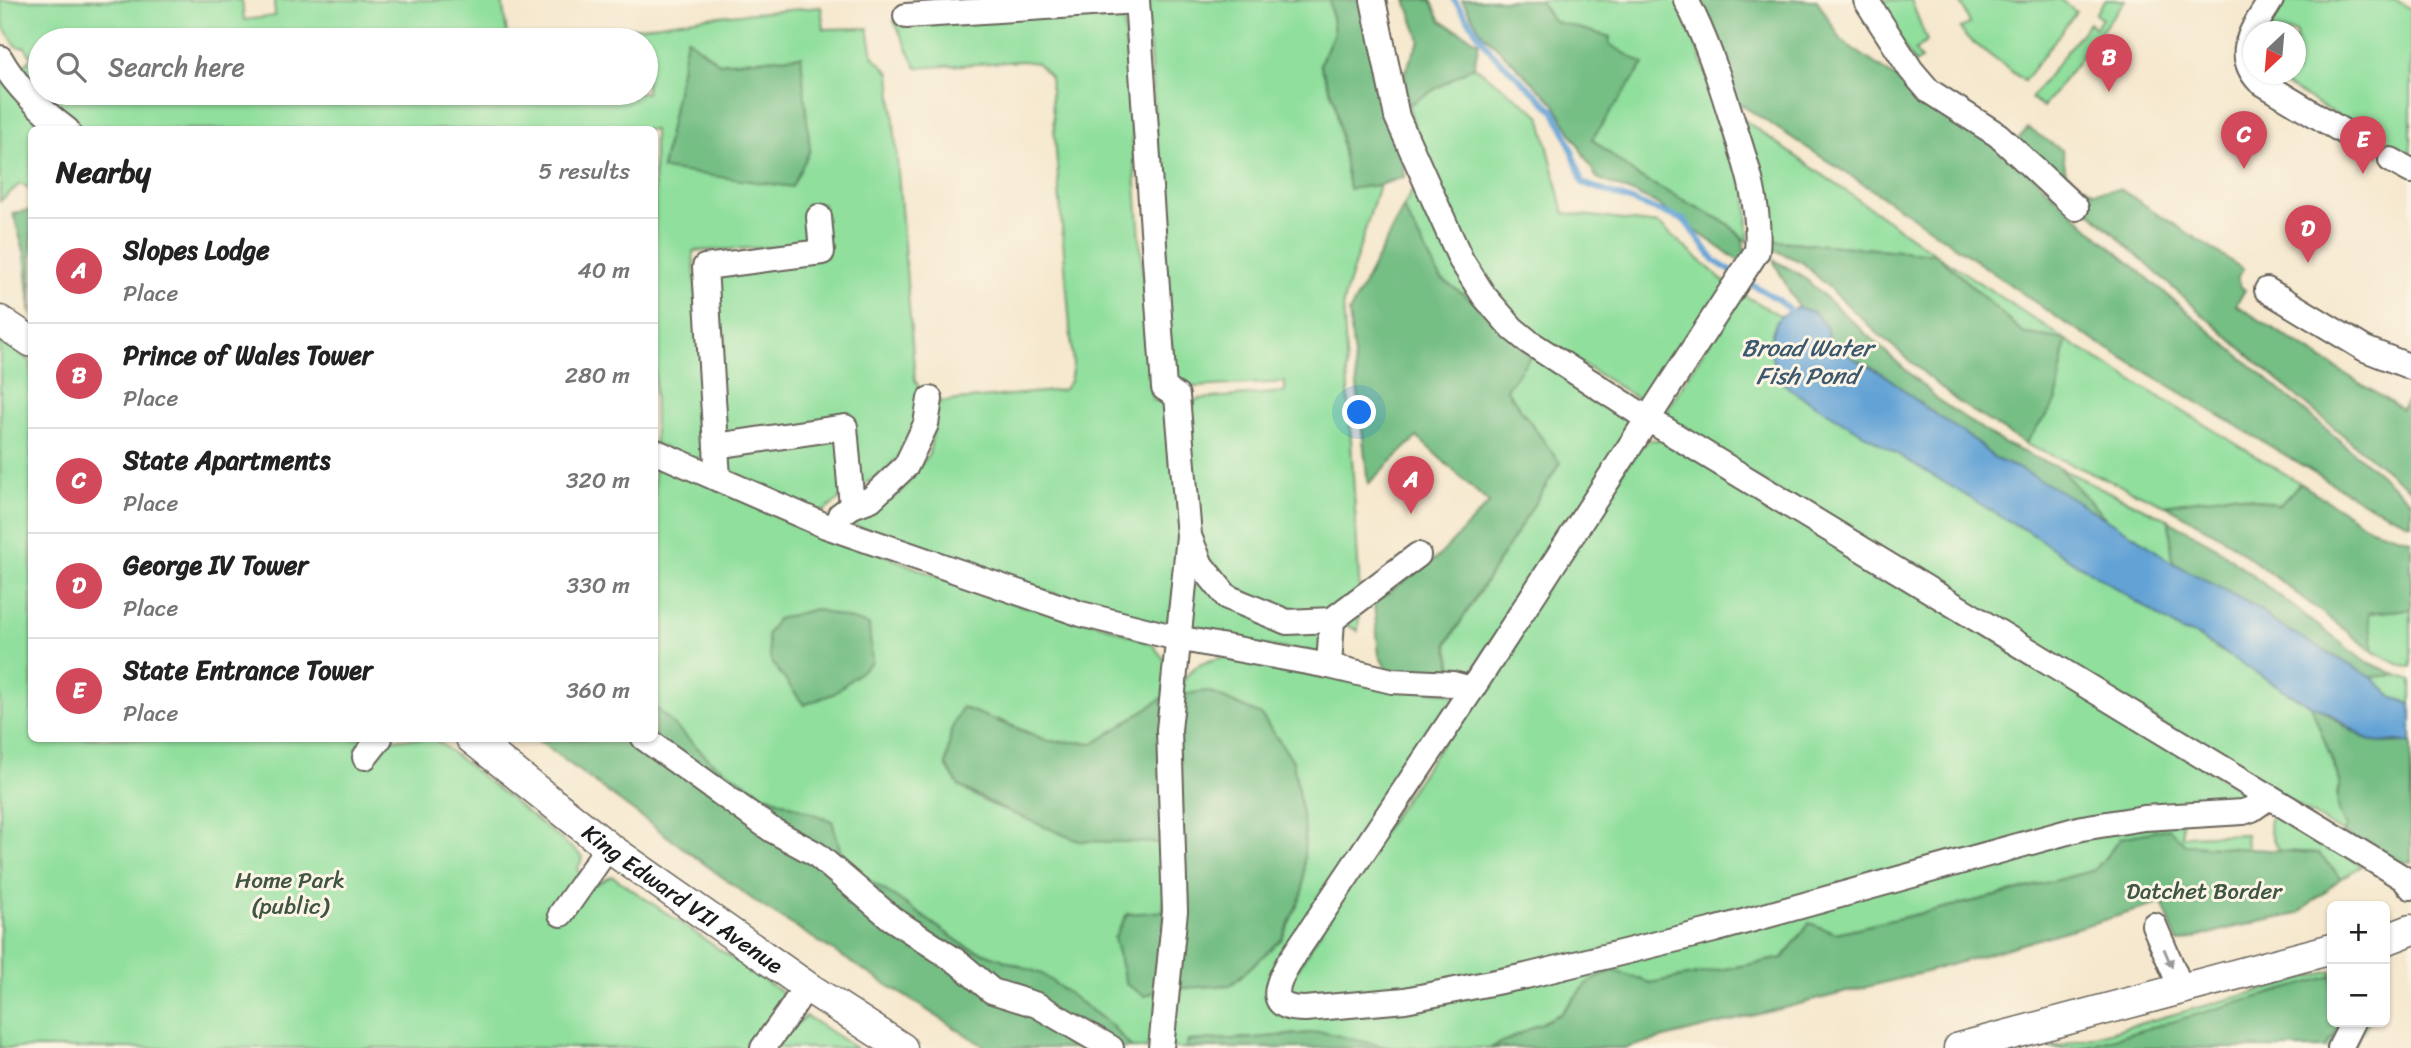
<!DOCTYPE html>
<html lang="en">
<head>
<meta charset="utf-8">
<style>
  body { margin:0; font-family:Sriracha,sans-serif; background:#f2f2f2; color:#222 }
  .controls { position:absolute; right:21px; bottom:21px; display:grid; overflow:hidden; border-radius:10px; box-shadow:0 2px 5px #0004 }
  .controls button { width:63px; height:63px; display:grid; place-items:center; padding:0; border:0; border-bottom:2px solid #e0e0e0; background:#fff; color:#222; font:35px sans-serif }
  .compass { position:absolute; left:2243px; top:21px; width:63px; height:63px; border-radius:50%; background:#fff; box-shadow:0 2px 5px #0004; rotate:206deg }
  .you { position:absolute; left:1360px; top:413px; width:24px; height:24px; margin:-18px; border:5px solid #fff; border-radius:50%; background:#1a73e8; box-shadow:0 0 0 10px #1a73e833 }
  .badge { display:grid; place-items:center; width:46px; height:46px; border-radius:50%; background:#d1495b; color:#fff; font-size:23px; font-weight:700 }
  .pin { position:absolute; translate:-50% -58px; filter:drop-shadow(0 2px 4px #0008) }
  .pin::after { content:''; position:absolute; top:37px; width:24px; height:21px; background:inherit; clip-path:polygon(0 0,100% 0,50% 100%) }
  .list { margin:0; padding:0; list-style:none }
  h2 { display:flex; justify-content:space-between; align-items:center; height:91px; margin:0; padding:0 28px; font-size:30px }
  h2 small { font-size:23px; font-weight:400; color:#767676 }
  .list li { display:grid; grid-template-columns:46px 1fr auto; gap:21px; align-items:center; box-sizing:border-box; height:105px; padding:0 28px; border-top:2px solid #e0e0e0 }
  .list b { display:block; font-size:26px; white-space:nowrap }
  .list p { margin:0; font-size:23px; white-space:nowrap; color:#767676 }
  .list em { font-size:23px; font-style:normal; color:#767676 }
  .icon { flex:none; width:38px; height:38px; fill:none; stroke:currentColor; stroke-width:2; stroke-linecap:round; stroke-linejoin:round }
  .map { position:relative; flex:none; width:2411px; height:1048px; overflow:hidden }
  .search { position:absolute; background:#fff; box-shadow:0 2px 5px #0004; left:28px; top:28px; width:630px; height:77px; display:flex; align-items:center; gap:18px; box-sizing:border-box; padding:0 24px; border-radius:38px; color:#767676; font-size:26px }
  .panel { position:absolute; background:#fff; box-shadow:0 2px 5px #0004; left:28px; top:126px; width:630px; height:616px; border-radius:10px }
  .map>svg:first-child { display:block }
  .green { fill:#90df9d; stroke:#567e5c; stroke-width:2; fill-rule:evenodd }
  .forest { fill:#74be84; stroke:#486d50; stroke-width:2 }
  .water { fill:#62a2d5; stroke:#3f5f78; stroke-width:2 }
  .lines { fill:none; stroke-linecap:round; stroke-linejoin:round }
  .stream { stroke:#62a2d5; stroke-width:6 }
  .minor-tunnel { stroke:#d4c9b3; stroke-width:24; stroke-dasharray:24 12; stroke-linecap:butt }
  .minor-casing { stroke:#68635a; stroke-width:28 }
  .major-casing { stroke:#68635a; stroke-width:33 }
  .minor { stroke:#fff; stroke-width:24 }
  .major { stroke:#fff; stroke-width:30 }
  .oneway { fill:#999 }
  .labels { text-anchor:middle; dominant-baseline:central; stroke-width:6; stroke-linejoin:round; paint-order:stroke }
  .park-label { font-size:23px; fill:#3f5643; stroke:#fcf5e5 }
  .street-label { font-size:23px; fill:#1c1c1c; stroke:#fcf5e5 }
  .water-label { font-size:24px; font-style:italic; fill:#3c586f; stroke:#fcf5e5 }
</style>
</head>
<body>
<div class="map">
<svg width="2411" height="1048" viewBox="0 0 2411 1048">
  <rect width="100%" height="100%" fill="#fcf5e5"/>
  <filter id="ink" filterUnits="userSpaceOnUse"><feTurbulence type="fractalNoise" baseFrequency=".0143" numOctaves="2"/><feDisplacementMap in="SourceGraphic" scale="14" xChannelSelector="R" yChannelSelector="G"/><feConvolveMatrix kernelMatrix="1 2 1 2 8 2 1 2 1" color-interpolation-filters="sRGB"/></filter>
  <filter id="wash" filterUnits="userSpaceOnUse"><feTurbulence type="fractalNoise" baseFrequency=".00686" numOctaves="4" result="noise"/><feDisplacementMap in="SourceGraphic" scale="28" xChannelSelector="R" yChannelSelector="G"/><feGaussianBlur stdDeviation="1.57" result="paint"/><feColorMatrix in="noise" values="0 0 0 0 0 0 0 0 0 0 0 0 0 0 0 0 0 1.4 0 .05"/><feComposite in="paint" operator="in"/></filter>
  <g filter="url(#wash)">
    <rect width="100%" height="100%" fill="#f5e8ce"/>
    <!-- green -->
    <g class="green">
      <path d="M0,0H242L244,20L275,16L274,0H502L508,40H40V93H646V40H550L708,17L821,7L824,29L868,28L873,56L890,73L915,380L924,396L903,452L887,470L856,489L847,413L839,414L838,424L731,437L719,427L711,273L827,257L823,204H807C808,221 810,233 798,246L693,251L707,436L705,456L693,461L655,444L654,130L71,129L20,69L32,58L25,47H17L4,28ZM687,39L719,63L801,56L662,169Z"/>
      <polygon points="1146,0 1330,0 1334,33 1320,64 1335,102 1349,188 1379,185 1343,302 1360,596 1358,631 1336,619 1303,612 1253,597 1230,584 1210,565 1197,536 1188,407 1198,399 1285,392 1285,382 1178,388 1170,335"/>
      <polygon points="1539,0 1680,0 1747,188 1748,242 1727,223 1637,176 1592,139 1610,37 1554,22"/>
      <polygon points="1873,0 1911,0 1927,41 1915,51 1921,59 1915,63"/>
      <polygon points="1960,0 2061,0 2076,12 2024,81 1965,36 1960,28 1970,24"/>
      <polygon points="2106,0 2125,0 2043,107 2031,98 2089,23 2095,28 2102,19 2095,14"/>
      <polygon points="2283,0 2396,0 2411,9 2411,159 2267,74 2296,74 2296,32 2264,32"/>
      <polygon points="1119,4 1124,23 1152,400 1165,402 1172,413 1183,537 1170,620 1158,629 847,523 861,512 899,494 929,454 938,402 1063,390 1070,381 1073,365 1050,77 1037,63 1022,61 917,68 894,21"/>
      <polygon points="1474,66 1540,115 1564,213 1659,224 1728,285 1652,396 1642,401 1514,322 1465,257 1434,191 1408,105"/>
      <polygon points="0,78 51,129 32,130 31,189 20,184 0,201"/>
      <polygon points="1741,118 1936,254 2066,340 2300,483 2280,505 2233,494 2165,505 2025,444 2056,402 2065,340 2023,333 1936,254 1766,240"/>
      <polygon points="1418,180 1489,312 1439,278 1403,208"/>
      <path d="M1740,293L1781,316C1762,347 1772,375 1799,395L2005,519L2028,531L2071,561L2083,567L2182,631L2195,635L2297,698L2310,703L2340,782L2337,794L2347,826L2343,833L1670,425L1668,408Z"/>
      <polygon points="0,339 31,362 32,738 435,739 583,857 577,870 596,884 612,876 783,993 777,1006 799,1022 806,1016 856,1048 0,1048"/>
      <polygon points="1533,353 1620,411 1628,424 1626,442 1473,670 1453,673 1447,644 1560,463 1506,389"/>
      <polygon points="832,436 840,444 845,495 823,512 806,509 724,468 733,445"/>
      <polygon points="1650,440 1669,440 2249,795 2243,807 2139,813 1478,983 1374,997 1284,997 1291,970 1639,448"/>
      <path d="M654,459L923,571L1009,602L1106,626L1152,644L1167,663L1164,697L1095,743L1048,741L997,719L946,765C950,772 955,782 961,787C1016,828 1100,832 1165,843C1165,912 1161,979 1152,1048H1132L1110,1024L1042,975L965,946L897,898L845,866L831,821L765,795L712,762L655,707Z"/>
      <polygon points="2059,468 2169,520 2173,563 2136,537 2108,521"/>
      <polygon points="1192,564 1321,634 1325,654 1189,636"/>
      <polygon points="2411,609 2411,667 2402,666 2374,652 2367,613"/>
      <path d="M1223,657L1453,694L1457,706L1276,1005L1382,1007L2055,839L2182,822V836L2246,834L2247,850L2122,838L2095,870L2000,895L1836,933L1809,923L1783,958L1650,983L1612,970L1588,983L1560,1014L1491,1048H1385L1322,1032L1255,1038L1188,1041L1185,1048H1169L1172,989L1305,833L1293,761L1261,715L1176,695C1189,667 1194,665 1223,657Z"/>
      <polygon points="2397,675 2411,680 2411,703 2394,698 2371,677"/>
      <path d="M2272,814H2281L2362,866L2341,878L2318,853L2280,851C2272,839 2265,828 2272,814Z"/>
      <polygon points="2332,971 2332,1022 2369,1022 2352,1048 2051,1048"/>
    </g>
    <!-- forest -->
    <g class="forest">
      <polygon points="1330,0 1362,0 1401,141 1404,177 1379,185 1349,189 1335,102 1320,64 1334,33"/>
      <polygon points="1406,0 1431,0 1441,21 1479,42 1474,66 1408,105 1404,73 1420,40"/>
      <polygon points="1462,0 1539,0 1553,21 1610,37 1609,44 1644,64 1592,139 1637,176 1727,223 1743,239 1746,260 1742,263 1654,202 1597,178 1554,103 1482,33"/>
      <polygon points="1692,0 1817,0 1842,41 1890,74 1910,84 2014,158 2098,236 2411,501 2411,524 2365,503 2065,323 1909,214 1734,100"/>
      <polygon points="687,38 719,63 801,56 810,150 792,187 662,169"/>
      <path d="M2028,128L2062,150L2066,173L2094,192L2120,189L2243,269L2238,278L2241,287L2245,290L2236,305L2401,409L2411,395V490C2273,381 2142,263 2016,141Z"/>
      <polygon points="1403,208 1440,278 1489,312 1533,353 1506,389 1560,463 1447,643 1453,673 1389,674 1379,655 1374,603 1439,556 1489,503 1417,437 1368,484 1349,313"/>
      <polygon points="31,210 32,210 31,315 25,254 13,213"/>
      <polygon points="1766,240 1936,254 2023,333 2066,340 2056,402 2025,444 1958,402 1875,331 1802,262 1769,248"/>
      <polygon points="1773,260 1800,274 1941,402 2005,444 2059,468 2108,521 2020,469 1995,459 1975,441 1922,405 1883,374 1851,357 1829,338 1826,327 1815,313 1798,307"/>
      <polygon points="2300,483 2370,528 2411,540 2411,609 2368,613 2374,652 2222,537 2165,505 2233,494 2280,505"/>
      <polygon points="2169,520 2213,545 2363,660 2397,675 2371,677 2272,621 2258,608 2173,563"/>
      <polygon points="815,609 869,625 872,662 833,694 804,705 771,661 767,635 777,619"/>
      <polygon points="1208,691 1261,715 1293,761 1305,833 1303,892 1282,939 1231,985 1172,989 1176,695"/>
      <polygon points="1164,697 1165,843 1078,841 1003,809 959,786 946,765 951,730 962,707 1048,741 1095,743"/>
      <path d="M2310,703C2331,714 2355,738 2378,742C2387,744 2400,741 2411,743V862H2398L2343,833L2347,826C2336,813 2336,798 2340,781Z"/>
      <polygon points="655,707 712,762 765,795 832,821 845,866 897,898 965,946 1042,974 1110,1024 1132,1048 987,1048 756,902 536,739 654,738"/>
      <polygon points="2169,828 2186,845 2318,853 2341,878 2298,914 2230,928 2178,943 2162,903 1926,972 1625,1048 1491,1048 1560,1014 1588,983 1613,970 1650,983 1783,958 1809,923 1836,933 2000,895 2095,870 2121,838"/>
      <polygon points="1165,911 1160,989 1145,996 1126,984 1114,938 1127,914"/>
      <polygon points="2332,976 2332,1022 2340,1022 2337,1031 2325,1048 2079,1048"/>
      <polygon points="1322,1032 1391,1048 1185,1048 1188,1041 1255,1038"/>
    </g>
    <!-- water -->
    <path class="water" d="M1798,307L1815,313L1826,327L1829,338L1851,357L1885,375L1922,405L1975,441L1995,459L2020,469L2065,494L2136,537L2173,563L2258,608L2272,621L2371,677L2394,698L2411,703V743L2397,741L2379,743L2368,740L2329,713L2297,698L2196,635L2182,631L2083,567L2071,561L2028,531L2005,519L1799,395C1793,391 1786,387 1782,381C1770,365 1766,335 1779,318C1784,313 1792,310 1798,307Z"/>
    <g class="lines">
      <!-- stream -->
      <g class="stream">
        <polyline points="1454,0 1492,53 1554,111 1566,134 1583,183 1684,220 1716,262 1736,274"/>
        <polyline points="1745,280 1780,301 1790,311"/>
      </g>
    </g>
  </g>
  <g filter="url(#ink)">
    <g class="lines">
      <!-- minor-tunnel -->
      <polyline class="minor-tunnel" points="2359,141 2391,160"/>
      <!-- minor casing -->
      <g class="minor-casing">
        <g id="minor">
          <polyline points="1137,0 1164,388 1177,396 1189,536 1201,565 1227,597 1287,622 1332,620"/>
          <polyline points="1373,0 1397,117 1461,260 1484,296 1512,328 1529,342 1648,419 2403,878 2411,887"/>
          <path d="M1686,0C1706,38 1719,78 1732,120C1746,162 1761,207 1757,251L1472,689L1288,964C1274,989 1268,1009 1305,1009L1405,1000L1526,976L1714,930L2082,828L2144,818L2243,812L2252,809L2269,797"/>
          <polyline points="1866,0 1911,70 1929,91 1998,135 2076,208"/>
          <path d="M2271,0C2255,27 2232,52 2259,81L2359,141"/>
          <polyline points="906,16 1137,1"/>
          <path d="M0,58C15,85 42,111 67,130"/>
          <polyline points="2391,160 2411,171"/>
          <polyline points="2267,290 2365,349 2411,367"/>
          <polyline points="716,446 845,427 852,506"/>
          <polyline points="654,451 826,526 1081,614 1177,638 1329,666 1392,681 1453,684 1472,689"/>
          <polyline points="718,479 705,267 822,252 819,217"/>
          <polyline points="840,515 852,506 871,499 906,466 926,424 930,399"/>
          <polyline points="1329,666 1332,620 1418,555"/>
          <polyline points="644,738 772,830 816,854 891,918 959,963 992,991 1037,1005 1111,1048"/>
          <polyline points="365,757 380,738"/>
          <polyline points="561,914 608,847"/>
          <polyline points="2154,925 2182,990"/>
          <polyline points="763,1048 788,1014 806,986"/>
          <polyline points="1161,1048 1175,911 1169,730 1189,536"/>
          <polyline points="2340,1048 2353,1022"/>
        </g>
      </g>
      <!-- major casing -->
      <g class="major-casing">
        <g id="major">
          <polyline points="0,321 32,342"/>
          <path id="s1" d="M471,738L608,847L806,986L902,1048"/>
          <polyline points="2385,940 2411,930"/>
          <polyline points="1959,1048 2332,949"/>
        </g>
      </g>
      <!-- minor -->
      <use href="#minor" class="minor"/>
      <!-- major -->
      <use href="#major" class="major"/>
    </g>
    <!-- one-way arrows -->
    <defs><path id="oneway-solid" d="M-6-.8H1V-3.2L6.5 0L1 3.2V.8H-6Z" transform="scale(1.75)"/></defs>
    <use class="oneway" href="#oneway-solid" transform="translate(2168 958) rotate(67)"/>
  </g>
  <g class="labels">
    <!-- park labels -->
    <g class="park-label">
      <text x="290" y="880">Home Park<tspan x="290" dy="26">(public)</tspan></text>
      <text x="2204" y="891">Datchet Border</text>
    </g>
    <!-- street labels -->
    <g class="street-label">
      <text stroke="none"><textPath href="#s1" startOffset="266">King Edward VII Avenue</textPath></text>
    </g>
    <!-- water labels -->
    <g class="water-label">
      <text x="1807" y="348">Broad Water<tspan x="1807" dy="28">Fish Pond</tspan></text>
    </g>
  </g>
</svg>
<div class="controls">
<button>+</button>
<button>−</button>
</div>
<svg class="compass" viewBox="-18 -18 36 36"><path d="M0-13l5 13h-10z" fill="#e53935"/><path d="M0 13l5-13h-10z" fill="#767676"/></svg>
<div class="you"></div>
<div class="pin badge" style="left:1411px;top:514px">A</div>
<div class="pin badge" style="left:2109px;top:92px">B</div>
<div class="pin badge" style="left:2244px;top:169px">C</div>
<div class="pin badge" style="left:2308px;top:263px">D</div>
<div class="pin badge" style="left:2363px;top:174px">E</div>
<div class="search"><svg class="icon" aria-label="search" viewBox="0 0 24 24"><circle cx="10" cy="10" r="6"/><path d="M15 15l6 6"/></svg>Search here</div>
<section class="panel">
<h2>Nearby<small>5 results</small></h2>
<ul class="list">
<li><span class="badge">A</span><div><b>Slopes Lodge</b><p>Place</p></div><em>40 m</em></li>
<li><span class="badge">B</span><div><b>Prince of Wales Tower</b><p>Place</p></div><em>280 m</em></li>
<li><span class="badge">C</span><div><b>State Apartments</b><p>Place</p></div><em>320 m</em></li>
<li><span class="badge">D</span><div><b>George IV Tower</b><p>Place</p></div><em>330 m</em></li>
<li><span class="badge">E</span><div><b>State Entrance Tower</b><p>Place</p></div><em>360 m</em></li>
</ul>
</section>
</div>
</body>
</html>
